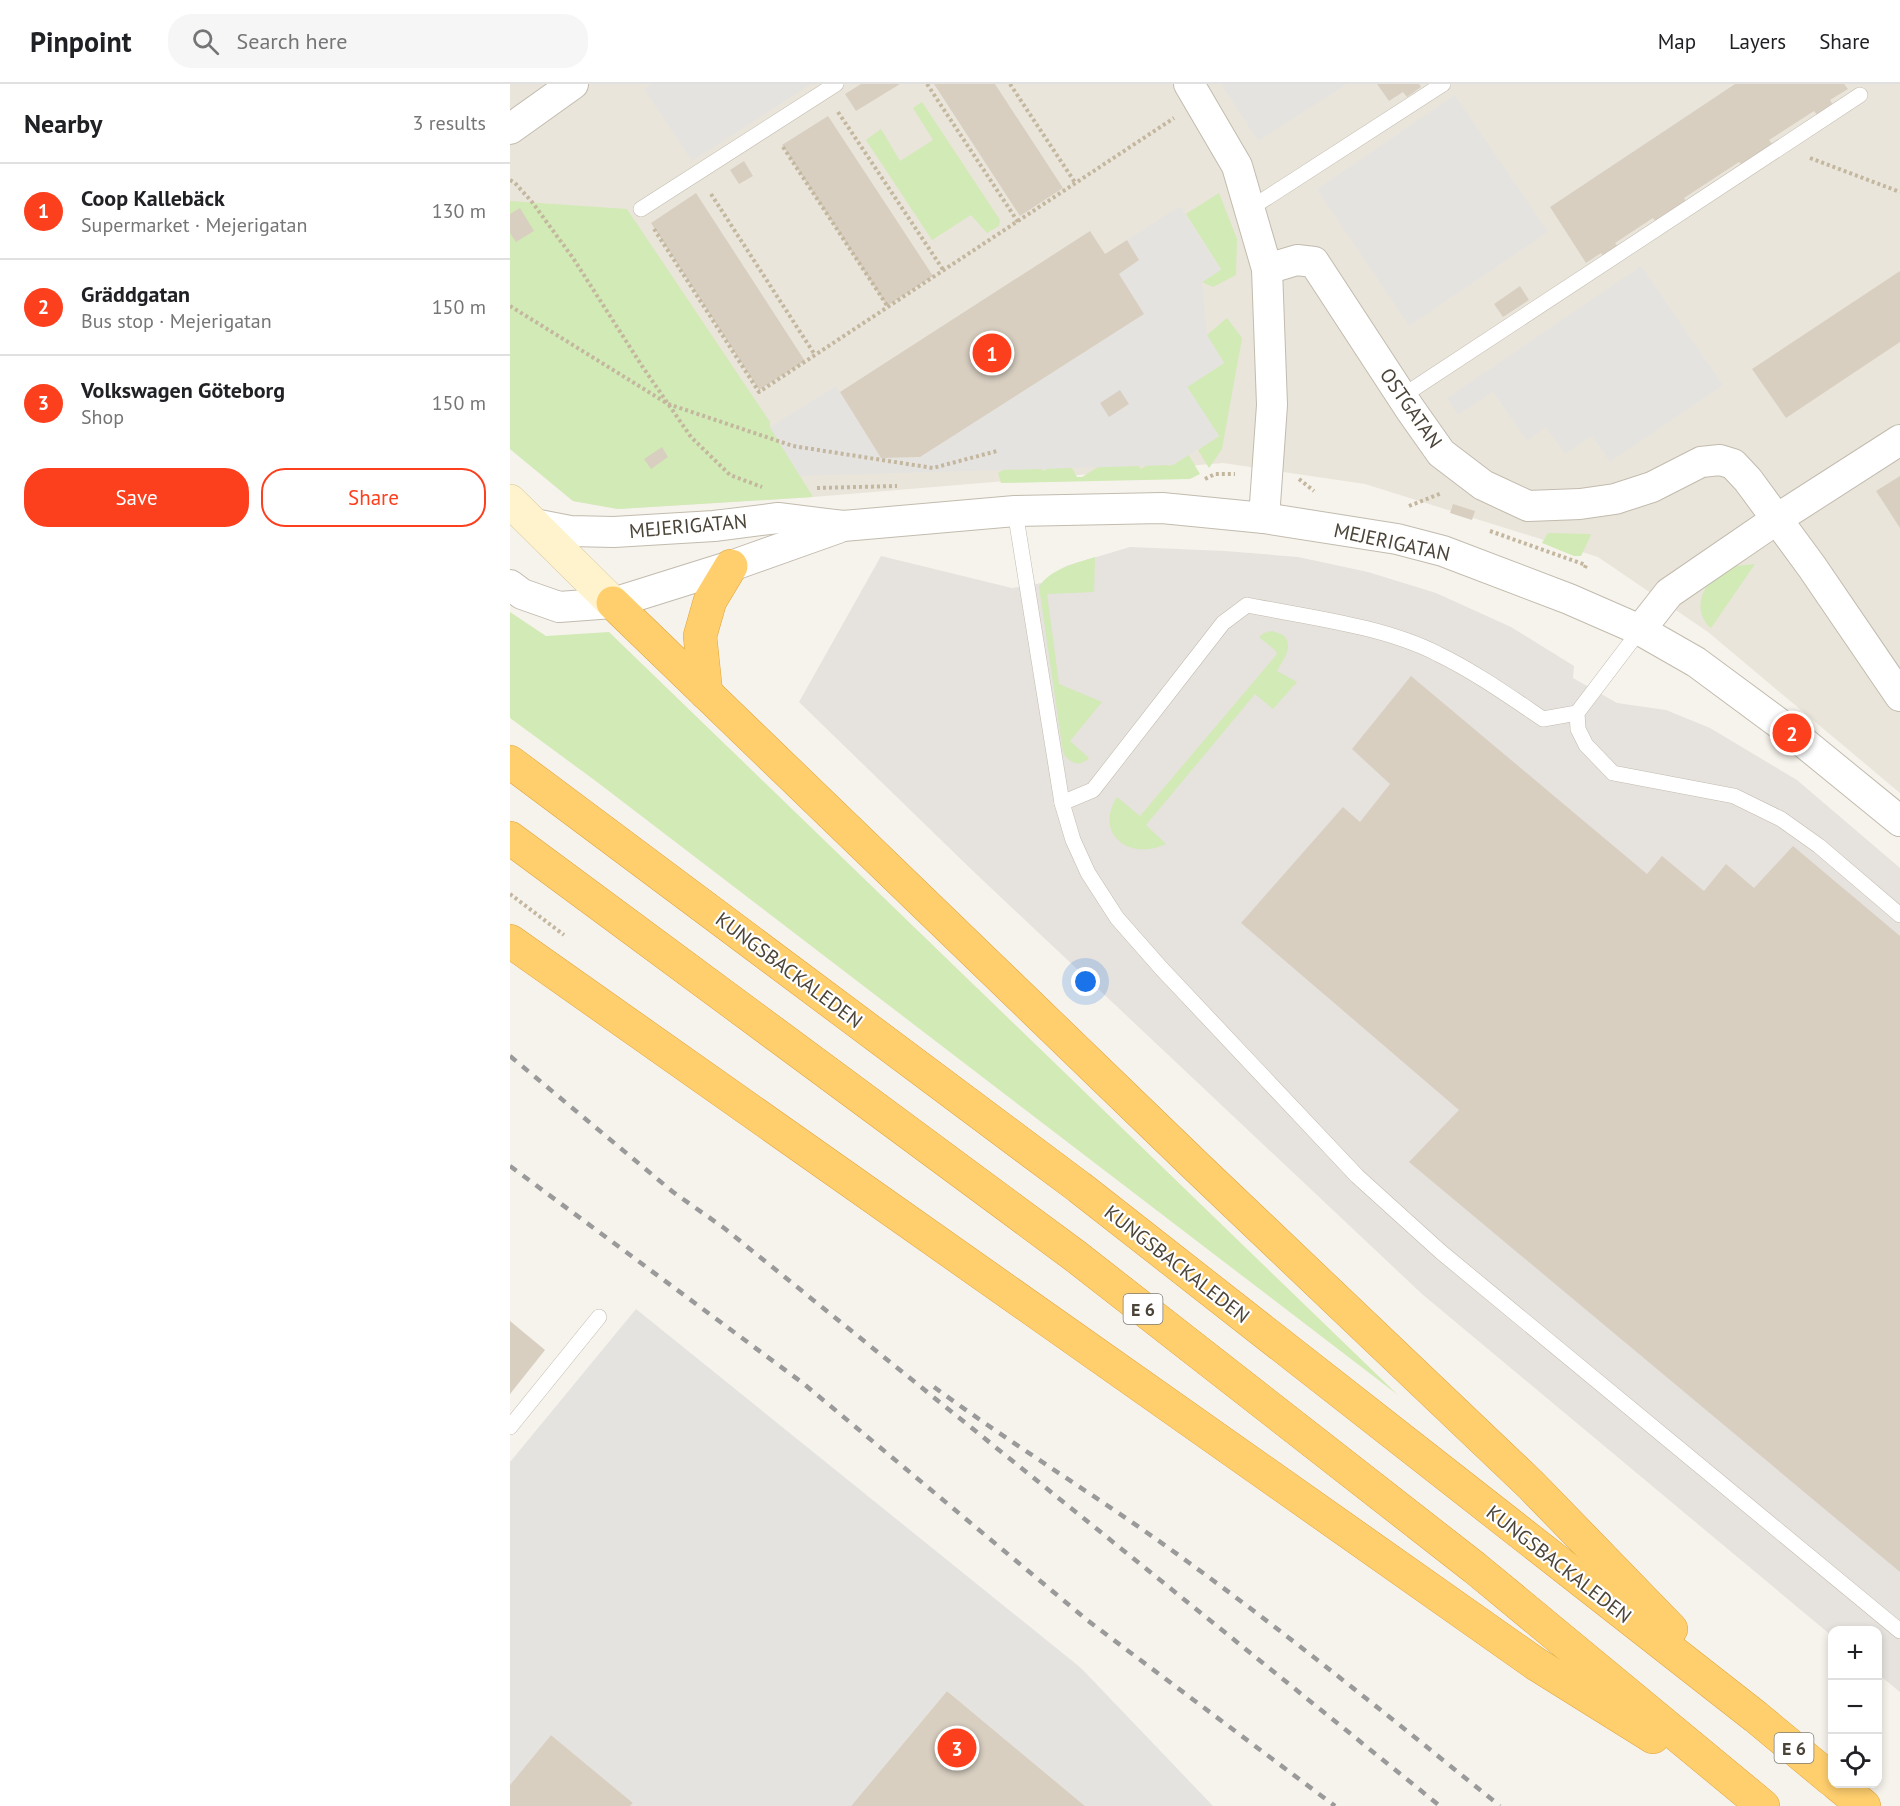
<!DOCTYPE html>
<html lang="en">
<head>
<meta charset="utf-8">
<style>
  body { margin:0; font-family:"PT Sans",sans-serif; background:#f6f6f6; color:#202124 }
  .controls { position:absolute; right:18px; bottom:18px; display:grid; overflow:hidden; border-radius:12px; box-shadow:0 3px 9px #0003 }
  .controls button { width:54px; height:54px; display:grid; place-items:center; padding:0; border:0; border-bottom:2px solid #e0e0e0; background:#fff; color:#202124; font:30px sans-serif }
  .you { position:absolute; left:576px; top:898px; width:21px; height:21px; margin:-15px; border:4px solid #fff; border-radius:50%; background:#1a73e8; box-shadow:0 0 0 9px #1a73e833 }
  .badge { display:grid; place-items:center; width:39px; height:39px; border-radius:50%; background:#fc3f1d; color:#fff; font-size:20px; font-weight:700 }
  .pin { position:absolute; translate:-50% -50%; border:3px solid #fff; box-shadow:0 2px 6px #0006 }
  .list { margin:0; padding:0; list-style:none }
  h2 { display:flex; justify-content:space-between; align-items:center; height:78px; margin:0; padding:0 24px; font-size:26px }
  h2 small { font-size:20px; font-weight:400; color:#757577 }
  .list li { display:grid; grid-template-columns:39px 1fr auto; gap:18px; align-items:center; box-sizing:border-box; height:96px; padding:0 24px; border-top:2px solid #e0e0e0 }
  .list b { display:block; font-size:22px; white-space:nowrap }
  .list p { margin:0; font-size:20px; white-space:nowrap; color:#757577 }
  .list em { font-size:20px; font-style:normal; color:#757577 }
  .actions { display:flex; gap:12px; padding:18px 24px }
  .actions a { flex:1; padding:14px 0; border:2px solid #fc3f1d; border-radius:24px; text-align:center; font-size:21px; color:#fc3f1d }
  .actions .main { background:#fc3f1d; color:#fff }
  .icon { flex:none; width:33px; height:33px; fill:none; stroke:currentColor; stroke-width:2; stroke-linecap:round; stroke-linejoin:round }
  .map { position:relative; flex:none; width:1390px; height:1722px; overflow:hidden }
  header { display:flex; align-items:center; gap:36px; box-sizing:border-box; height:84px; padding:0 30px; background:#fff; border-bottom:2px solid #e0e0e0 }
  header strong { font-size:28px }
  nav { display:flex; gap:33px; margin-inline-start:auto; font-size:21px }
  .search { width:420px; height:54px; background:#f6f6f6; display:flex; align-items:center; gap:15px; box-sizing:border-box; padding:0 21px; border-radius:24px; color:#757577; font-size:22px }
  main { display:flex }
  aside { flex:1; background:#fff }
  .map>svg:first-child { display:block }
  .residential { fill:#eae5da }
  .industrial { fill:#e6e2dd }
  .green { fill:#d2eab5 }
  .parking { fill:#e5e3e0 }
  .building { fill:#d8cfc1 }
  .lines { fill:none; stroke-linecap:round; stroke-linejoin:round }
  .service-casing { stroke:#c2bbae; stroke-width:16 }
  .minor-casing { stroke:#c2bbae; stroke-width:32 }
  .secondary-casing { stroke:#d6c79b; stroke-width:34 }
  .motorway-casing { stroke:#e0a43c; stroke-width:34 }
  .path { stroke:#c4b79f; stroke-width:4; stroke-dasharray:3 3; stroke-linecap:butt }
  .service { stroke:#fff; stroke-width:15 }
  .minor { stroke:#fff; stroke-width:30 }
  .secondary { stroke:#fff3cd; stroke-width:33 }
  .motorway { stroke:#ffcf6e; stroke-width:33 }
  .rail { stroke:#9a9a9a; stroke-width:4.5; stroke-dasharray:8 8; stroke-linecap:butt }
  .labels { text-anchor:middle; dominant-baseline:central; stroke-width:4.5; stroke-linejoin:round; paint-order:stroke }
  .shield { fill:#fff; stroke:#817c74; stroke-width:1.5 }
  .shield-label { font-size:18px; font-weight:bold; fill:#4b4439 }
  .street-label { font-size:20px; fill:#4b4439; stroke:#fff }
</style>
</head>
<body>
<header>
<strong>Pinpoint</strong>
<div class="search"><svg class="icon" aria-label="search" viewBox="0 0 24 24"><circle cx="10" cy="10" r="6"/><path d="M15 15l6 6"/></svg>Search here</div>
<nav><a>Map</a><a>Layers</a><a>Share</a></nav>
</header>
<main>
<aside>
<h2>Nearby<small>3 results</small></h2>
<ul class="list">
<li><span class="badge">1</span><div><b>Coop Kallebäck</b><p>Supermarket · Mejerigatan</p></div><em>130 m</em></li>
<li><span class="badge">2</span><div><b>Gräddgatan</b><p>Bus stop · Mejerigatan</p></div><em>150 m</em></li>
<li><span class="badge">3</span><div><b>Volkswagen Göteborg</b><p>Shop</p></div><em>150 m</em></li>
</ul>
<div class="actions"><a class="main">Save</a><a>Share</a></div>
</aside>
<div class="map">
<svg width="1390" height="1722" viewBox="0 0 1390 1722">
  <rect width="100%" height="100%" fill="#f6f3ec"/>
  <!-- residential -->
  <polygon class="residential" points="0,0 1390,0 1390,709 1198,548 1088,473 855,400 713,379 303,413 108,425 63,417 0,365"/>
  <!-- industrial -->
  <polygon class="industrial" points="620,463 715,467 788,473 858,488 926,509 1001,543 1064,582 1063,594 1107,619 1156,626 1200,644 1287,696 1390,784 1390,1608 1368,1590 1368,1546 1322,1546 1322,1552 912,1210 463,787 289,618 371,472 502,504 532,499 556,482"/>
  <!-- green -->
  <g class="green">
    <polygon points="412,18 490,136 489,142 477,149 461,131 422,156 356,56 371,45 390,77 423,56 403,24"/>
    <polygon points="709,109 727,155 726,191 703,203 692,198 711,185 676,130"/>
    <polygon points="0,117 117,125 260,338 260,343 303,413 108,425 63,417 0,365"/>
    <polygon points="717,234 732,254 712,365 699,384 688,366 709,352 677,303 714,279 697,251"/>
    <polygon points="617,365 631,385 652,371 659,382 678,370 690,390 680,395 491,399 488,389 521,368 533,387 556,374 567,393 572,393"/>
    <polygon points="1038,449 1081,450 1080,453 1071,472 1064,472 1032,459"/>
    <path d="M585,473L584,508L537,510L549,600L592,618L560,657L579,674C569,684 559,679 553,668L529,503C540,485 566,479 585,473Z"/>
    <path d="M1245,480L1201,544C1177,522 1198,489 1226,482C1232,481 1239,481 1245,480Z"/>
    <polygon points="0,528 36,552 99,548 888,1311 87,698 0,634"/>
    <path d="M762,547L773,551C785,562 773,575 767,587L787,598L763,625L745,610L636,741L656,760C621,777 583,751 607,713L630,732L767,570L766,567L749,553L754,549Z"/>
  </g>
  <!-- parking -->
  <g class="parking">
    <polygon points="142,0 301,0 182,77 134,5"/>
    <polygon points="711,0 837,0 748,57"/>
    <polygon points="945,11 1038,148 899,242 807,105"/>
    <polygon points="670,122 711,186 692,198 697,251 714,279 677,303 709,352 663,381 290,392 260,343 326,302 371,374 410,373 634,230 609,190 629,176 617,156"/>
    <polygon points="1131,182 1213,301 1100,378 1082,352 1055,370 1036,343 1017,357 983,308 948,331 937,314"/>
    <polygon points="126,1225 571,1584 703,1722 575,1722 437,1607 341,1722 120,1722 123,1719 41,1651 0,1701 0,1378"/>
  </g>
  <!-- building -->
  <g class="building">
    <polygon points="351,0 390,0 346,27 335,10"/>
    <polygon points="424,0 485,0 553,104 510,132"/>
    <polygon points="867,0 909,0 911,3 897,13 893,8 879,17"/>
    <polygon points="1225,0 1334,0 1338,5 1320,16 1323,21 1307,31 1304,27 1259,56 1263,61 1232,81 1229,78 1174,114 1177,119 1147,139 1143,134 1105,159 1109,164 1094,174 1091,169 1076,179 1040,123"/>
    <polygon points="318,32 423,192 377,222 272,61"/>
    <polygon points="234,77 243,92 229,100 220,86"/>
    <polygon points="186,109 295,277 249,306 141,139"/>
    <polygon points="10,124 24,147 6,158 0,149 0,130"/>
    <polygon points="580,147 595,170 617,156 629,176 609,190 634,230 410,373 371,374 330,308"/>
    <polygon points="1390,187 1390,258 1276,334 1242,285"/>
    <polygon points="1010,202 1019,216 993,233 984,220"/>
    <polygon points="610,306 619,320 599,333 590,319"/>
    <polygon points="152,363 158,373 141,385 134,375"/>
    <polygon points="1390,392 1390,444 1366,407"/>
    <polygon points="943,420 965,427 962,436 940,429"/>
    <polygon points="901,592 1137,790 1152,772 1194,807 1216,780 1244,804 1283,762 1390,852 1390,1488 899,1078 949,1026 731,839 833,723 850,738 880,700 842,665"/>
    <polygon points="0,1237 35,1266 0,1310"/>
    <polygon points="437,1607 575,1722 341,1722"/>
    <polygon points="41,1651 123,1719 120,1722 0,1722 0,1701"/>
  </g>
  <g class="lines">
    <!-- service casing -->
    <g class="service-casing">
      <g id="service">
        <polyline points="741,124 933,0"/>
        <polyline points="131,125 326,0"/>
        <polyline points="891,313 1350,11"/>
        <polyline points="505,427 552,719 563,756 578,789 607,834 651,884 847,1092 931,1168 1390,1547"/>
        <polyline points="1130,546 1067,629 1068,645 1076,661 1103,689 1224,712 1271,735 1309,762 1390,831"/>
        <path d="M552,719L583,706L713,539L737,521C797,533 874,542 928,570C965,588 999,612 1033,635L1067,629"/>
        <polyline points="0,1343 89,1233"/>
      </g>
    </g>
    <!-- minor casing -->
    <g class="minor-casing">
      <g id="minor">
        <polyline points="679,0 727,82 757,185 762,321 754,434"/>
        <polyline points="0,45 63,0"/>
        <polyline points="757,185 787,176 804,178 900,325 931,369 973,401 1018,422 1070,420 1105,415 1142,403 1191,378 1210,376 1223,380 1238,396 1302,483 1390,612"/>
        <polyline points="24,440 60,447 104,448 204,442 268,434 333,442 505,427 652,424 754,434 887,455 933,467 1059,515 1130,546 1186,578 1282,649 1390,737"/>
        <polyline points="0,501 12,510 49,523 103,519 221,482 328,444"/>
        <polyline points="1130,546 1159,509 1267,435 1390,356"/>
      </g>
    </g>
    <!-- secondary casing -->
    <g class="secondary-casing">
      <polyline id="secondary" points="0,417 103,519"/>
    </g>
    <!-- motorway casing -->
    <g class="motorway-casing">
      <g id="motorway">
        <polyline points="103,519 689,1085 1021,1401 1161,1545"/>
        <polyline points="196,609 190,552 200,517 221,482"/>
        <polyline points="0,678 569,1103 1246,1633 1322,1696"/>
        <polyline points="0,754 564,1171 965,1484 1253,1722"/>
        <polyline points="0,857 1026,1580 1143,1653"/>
        <polyline points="1327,1700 1354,1722"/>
      </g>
    </g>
    <!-- path -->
    <g class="path">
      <polyline points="417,0 508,138"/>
      <polyline points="500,0 566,100"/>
      <polyline points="328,28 434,187"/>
      <polyline points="273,63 378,223"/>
      <polyline points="1300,74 1390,108"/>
      <polyline points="0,96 5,99 22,118 63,174 132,282 181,353 220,391 252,403"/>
      <polyline points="201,110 305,271"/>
      <polyline points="144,145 249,308 664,34"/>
      <polyline points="0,222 158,320 283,362 423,384 487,367"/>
      <polyline points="695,395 705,390 725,390"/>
      <polyline points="789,395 804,407"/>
      <polyline points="307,404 387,402"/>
      <polyline points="899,422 932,409"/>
      <polyline points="980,447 1076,481 1074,486"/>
      <polyline points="0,810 54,851"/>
    </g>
    <!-- service -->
    <use href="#service" class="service"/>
    <!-- minor -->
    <use href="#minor" class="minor"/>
    <!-- secondary -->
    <use href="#secondary" class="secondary"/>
    <!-- motorway -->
    <use href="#motorway" class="motorway"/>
    <!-- rail -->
    <g class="rail">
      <polyline points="0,972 163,1108 214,1144 930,1722"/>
      <polyline points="0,1082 294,1300 577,1536 825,1722"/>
      <path d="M424,1303C507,1364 595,1417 678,1478C785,1556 887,1639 990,1722"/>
    </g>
  </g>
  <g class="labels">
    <!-- shield labels -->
    <g class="shield">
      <rect x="613.5" y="1210" width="39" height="30" rx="4.5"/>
      <rect x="1264.5" y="1649" width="39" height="30" rx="4.5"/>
    </g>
    <g class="shield-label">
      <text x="633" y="1225">E 6</text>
      <text x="1284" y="1664">E 6</text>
    </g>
    <!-- street labels -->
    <g class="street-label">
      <text transform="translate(901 324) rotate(55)">OSTGATAN</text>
      <text transform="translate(178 442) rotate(-5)">MEJERIGATAN</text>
      <text transform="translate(882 458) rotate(12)">MEJERIGATAN</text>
      <text transform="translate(279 886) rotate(37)">KUNGSBACKALEDEN</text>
      <text transform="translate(667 1180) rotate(38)">KUNGSBACKALEDEN</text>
      <text transform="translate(1049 1480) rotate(38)">KUNGSBACKALEDEN</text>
    </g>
  </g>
</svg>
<div class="controls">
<button>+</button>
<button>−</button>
<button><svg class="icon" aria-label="locate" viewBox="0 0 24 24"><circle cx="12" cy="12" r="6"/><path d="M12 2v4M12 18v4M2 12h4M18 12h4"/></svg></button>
</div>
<div class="you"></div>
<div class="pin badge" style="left:482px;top:269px">1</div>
<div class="pin badge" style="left:1282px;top:649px">2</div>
<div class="pin badge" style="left:447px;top:1664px">3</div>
</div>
</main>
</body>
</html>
